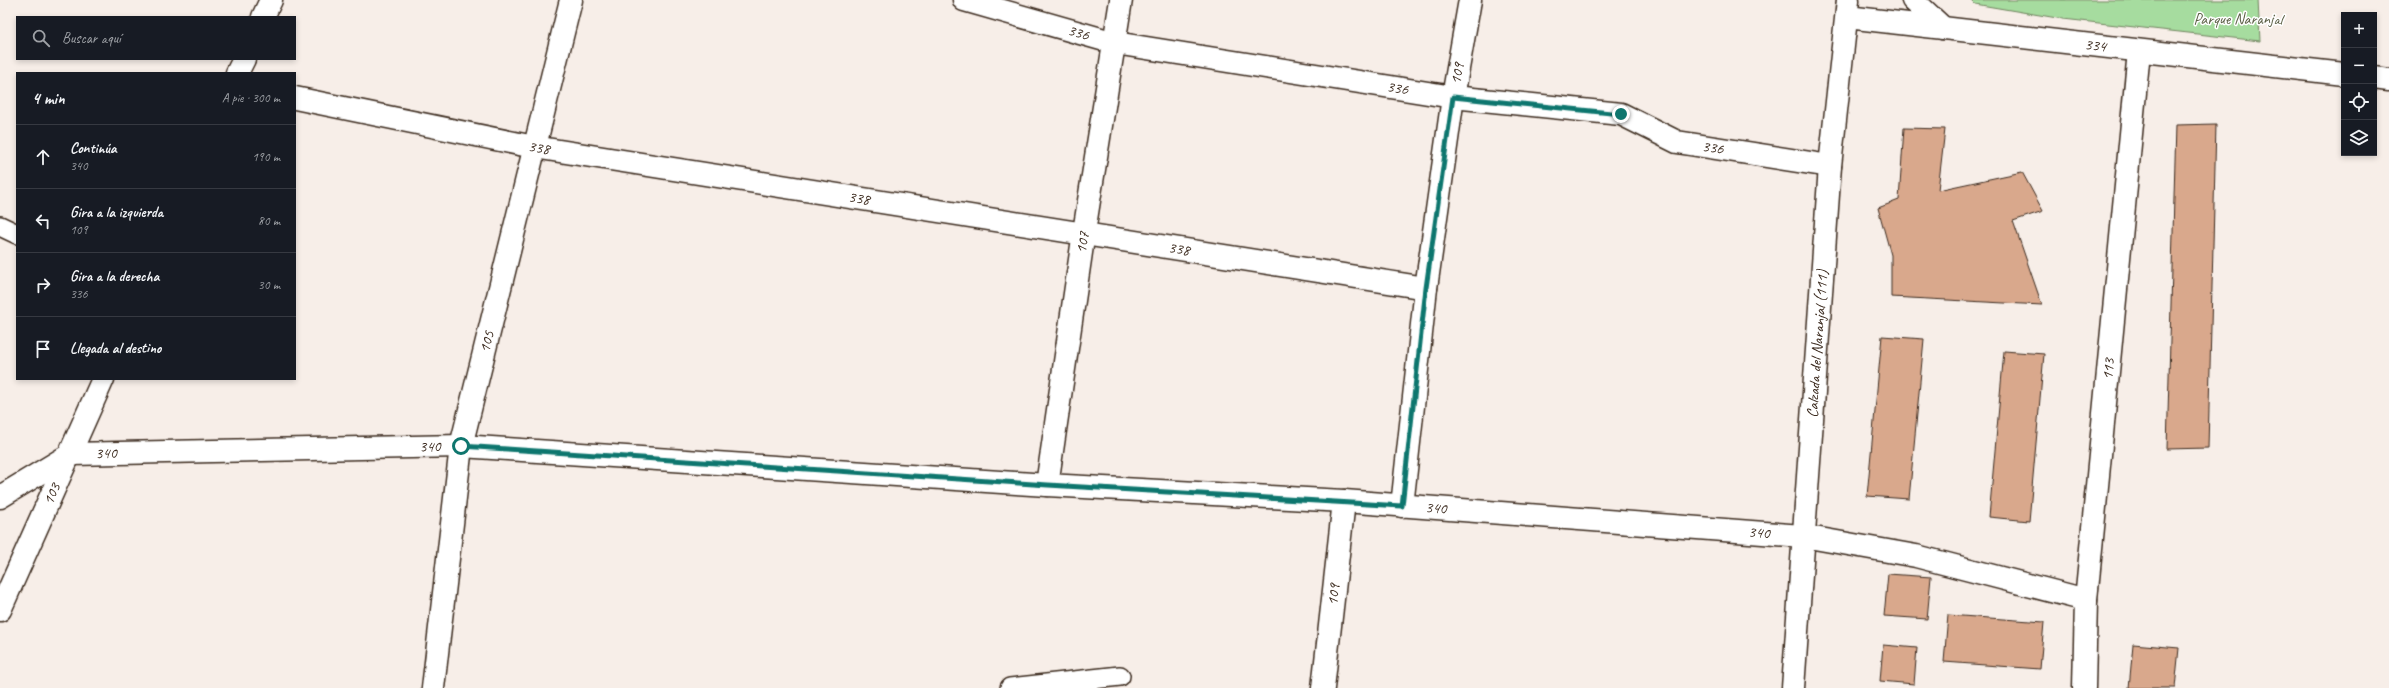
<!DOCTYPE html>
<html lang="es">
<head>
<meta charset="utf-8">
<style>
  body { margin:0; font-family:Caveat,sans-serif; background:#242831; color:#f1f3f6 }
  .controls { position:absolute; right:12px; top:12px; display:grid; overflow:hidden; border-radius:0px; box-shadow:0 2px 6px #0003 }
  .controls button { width:36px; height:36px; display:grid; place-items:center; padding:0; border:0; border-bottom:1px solid #363941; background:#171b24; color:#f1f3f6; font:20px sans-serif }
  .stop { position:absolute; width:12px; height:12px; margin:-9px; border:3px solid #0f766e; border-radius:50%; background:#fff }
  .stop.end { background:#0f766e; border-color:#fff; box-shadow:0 1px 4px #0008 }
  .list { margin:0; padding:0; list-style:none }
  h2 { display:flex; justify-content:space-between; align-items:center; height:52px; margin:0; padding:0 16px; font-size:17px }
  h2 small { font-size:13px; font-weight:400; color:#9ea1a6 }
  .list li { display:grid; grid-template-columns:26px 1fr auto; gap:12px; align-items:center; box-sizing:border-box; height:64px; padding:0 16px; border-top:1px solid #363941 }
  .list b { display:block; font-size:15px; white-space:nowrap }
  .list p { margin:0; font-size:13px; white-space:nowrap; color:#9ea1a6 }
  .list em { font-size:13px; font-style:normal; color:#9ea1a6 }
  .icon { flex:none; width:22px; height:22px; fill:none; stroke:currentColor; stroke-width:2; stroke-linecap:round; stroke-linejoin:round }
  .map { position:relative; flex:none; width:2389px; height:688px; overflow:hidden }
  .search { position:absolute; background:#171b24; box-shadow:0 2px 6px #0003; left:16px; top:16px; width:280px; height:44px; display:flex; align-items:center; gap:10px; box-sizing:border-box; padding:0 14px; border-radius:0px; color:#9ea1a6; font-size:15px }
  .panel { position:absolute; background:#171b24; box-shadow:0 2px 6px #0003; left:16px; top:72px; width:280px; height:308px; border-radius:0px }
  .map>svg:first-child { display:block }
  .green { fill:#a6dc9f; stroke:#70835e }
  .building { fill:#d9a88c; stroke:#3b2a1e }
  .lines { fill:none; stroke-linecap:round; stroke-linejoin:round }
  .service-casing { stroke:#3b2a1e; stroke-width:22 }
  .minor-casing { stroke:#3b2a1e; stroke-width:25 }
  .tertiary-casing { stroke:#3b2a1e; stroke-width:25 }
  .secondary-casing { stroke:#3b2a1e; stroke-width:25 }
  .service { stroke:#fff; stroke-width:19 }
  .minor { stroke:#fff; stroke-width:22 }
  .tertiary { stroke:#fff; stroke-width:22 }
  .secondary { stroke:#fff; stroke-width:22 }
  .route { stroke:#0f766e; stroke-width:5 }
  .labels { text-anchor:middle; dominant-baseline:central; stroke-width:3; stroke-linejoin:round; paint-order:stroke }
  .park-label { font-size:16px; fill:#5b5f45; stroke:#fff }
  .street-label { font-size:16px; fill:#3b2a1e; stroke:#fff }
</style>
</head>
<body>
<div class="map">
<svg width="2389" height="688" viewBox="0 0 2389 688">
  <rect width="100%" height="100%" fill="#f7eee8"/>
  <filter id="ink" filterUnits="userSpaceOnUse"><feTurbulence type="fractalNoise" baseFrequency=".025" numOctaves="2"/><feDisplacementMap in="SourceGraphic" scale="8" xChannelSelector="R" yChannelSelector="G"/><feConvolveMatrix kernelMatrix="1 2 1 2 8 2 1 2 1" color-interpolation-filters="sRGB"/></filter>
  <g filter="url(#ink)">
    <!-- green -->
    <polygon class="green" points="1971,0 2258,0 2260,41 2063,19 1975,4"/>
    <!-- building -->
    <g class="building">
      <polygon points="2216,124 2208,448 2167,449 2176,125"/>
      <polygon points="1904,128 1945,129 1938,190 2022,172 2043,211 2013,221 2042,305 1891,297 1891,255 1878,208 1899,200"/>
      <polygon points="1882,336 1924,339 1909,499 1867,496"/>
      <polygon points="2004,351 2044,354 2029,521 1989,517"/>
      <polygon points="1888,574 1931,577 1927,619 1884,616"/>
      <polygon points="1948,615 2044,622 2040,669 1944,662"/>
      <polygon points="2133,644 2179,648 2175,688 2129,688"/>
      <polygon points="1883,645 1917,648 1914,684 1880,681"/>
    </g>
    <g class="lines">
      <!-- service casing -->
      <g class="service-casing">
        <g id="service">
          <polyline points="0,226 17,234"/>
          <polyline points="1010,688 1120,676"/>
        </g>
      </g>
      <!-- minor casing -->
      <g class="minor-casing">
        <g id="minor">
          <path id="s1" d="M964,0L1115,43L1453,97L1621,114L1677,142L1830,166"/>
          <polyline points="263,17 271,0"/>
          <polyline points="237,73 244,59"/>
          <path id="s2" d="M295,98L534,147L1426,288"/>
          <path id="s3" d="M1047,485L1084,232L1121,0"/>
          <path id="s4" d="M1402,506L1426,288L1453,97L1470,0"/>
          <polyline points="1803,536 1916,556 2086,600"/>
          <path id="s5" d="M0,610L103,379"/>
          <path id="s6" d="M433,688L461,446L571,0"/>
          <path id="s7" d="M1323,688L1344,501"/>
          <path id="s8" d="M2084,688L2086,600L2139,51"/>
        </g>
      </g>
      <!-- tertiary casing -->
      <g class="tertiary-casing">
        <g id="tertiary">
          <polyline points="1913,0 1943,28"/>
          <path id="s9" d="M1847,17L2344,74"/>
          <polyline points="2374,78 2389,80"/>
          <path id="s10" d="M0,497L71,454L461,446L1047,485L1344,501L1803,536"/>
        </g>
      </g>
      <!-- secondary casing -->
      <g class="secondary-casing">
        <g id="secondary">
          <path id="s11" d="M1793,688L1830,166L1848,0"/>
        </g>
      </g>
      <!-- service -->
      <use href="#service" class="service"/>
      <!-- minor -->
      <use href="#minor" class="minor"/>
      <!-- tertiary -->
      <use href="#tertiary" class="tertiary"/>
      <!-- secondary -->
      <use href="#secondary" class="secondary"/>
    </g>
  </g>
  <g class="lines" filter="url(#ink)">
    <!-- route -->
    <polyline class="route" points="461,446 1048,485 1402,506 1426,288 1453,97 1621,114"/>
  </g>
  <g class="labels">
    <!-- park labels -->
    <g class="park-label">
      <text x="2238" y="19">Parque Naranjal</text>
    </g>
    <!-- street labels -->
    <g class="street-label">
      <text stroke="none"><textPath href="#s1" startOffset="119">336</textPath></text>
      <text stroke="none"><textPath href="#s9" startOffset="250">334</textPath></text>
      <text stroke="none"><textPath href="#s4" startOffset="436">109</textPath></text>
      <text stroke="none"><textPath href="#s1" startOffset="443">336</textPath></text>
      <text stroke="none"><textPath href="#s2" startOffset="249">338</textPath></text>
      <text stroke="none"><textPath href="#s1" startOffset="767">336</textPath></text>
      <text stroke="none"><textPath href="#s2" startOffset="573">338</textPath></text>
      <text stroke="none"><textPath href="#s3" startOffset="245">107</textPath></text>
      <text stroke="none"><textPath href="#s2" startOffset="897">338</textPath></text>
      <text stroke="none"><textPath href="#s6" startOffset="351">105</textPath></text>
      <text stroke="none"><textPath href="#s11" startOffset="345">Calzada del Naranjal (111)</textPath></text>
      <text stroke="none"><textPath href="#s8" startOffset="320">113</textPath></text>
      <text stroke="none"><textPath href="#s10" startOffset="442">340</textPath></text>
      <text stroke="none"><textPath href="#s10" startOffset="118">340</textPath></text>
      <text stroke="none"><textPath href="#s5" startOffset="127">103</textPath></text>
      <text stroke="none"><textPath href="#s10" startOffset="1450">340</textPath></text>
      <text stroke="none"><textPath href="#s10" startOffset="1774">340</textPath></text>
      <text stroke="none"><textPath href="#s7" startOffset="94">109</textPath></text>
    </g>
  </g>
</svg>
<div class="controls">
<button>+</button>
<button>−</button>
<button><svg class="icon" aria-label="locate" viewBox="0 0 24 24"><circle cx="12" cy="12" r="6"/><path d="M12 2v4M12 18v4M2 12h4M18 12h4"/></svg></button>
<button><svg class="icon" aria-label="layers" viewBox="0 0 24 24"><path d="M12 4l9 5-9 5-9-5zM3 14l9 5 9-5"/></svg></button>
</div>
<div class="stop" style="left:461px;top:446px"></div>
<div class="stop end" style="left:1621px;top:114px"></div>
<div class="search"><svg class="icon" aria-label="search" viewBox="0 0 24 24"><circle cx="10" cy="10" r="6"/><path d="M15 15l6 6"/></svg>Buscar aquí</div>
<section class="panel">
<h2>4 min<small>A pie · 300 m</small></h2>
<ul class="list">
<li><svg class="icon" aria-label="ahead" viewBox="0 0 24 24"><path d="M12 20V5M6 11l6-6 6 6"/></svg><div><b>Continúa</b><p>340</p></div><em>190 m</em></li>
<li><svg class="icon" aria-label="left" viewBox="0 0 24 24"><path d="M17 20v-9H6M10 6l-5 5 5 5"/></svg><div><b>Gira a la izquierda</b><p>109</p></div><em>80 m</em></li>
<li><svg class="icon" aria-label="right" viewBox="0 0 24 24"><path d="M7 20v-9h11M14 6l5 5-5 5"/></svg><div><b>Gira a la derecha</b><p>336</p></div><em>30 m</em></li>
<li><svg class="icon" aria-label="arrive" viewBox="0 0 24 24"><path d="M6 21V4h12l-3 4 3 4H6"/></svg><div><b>Llegada al destino</b></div></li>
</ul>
</section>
</div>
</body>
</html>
